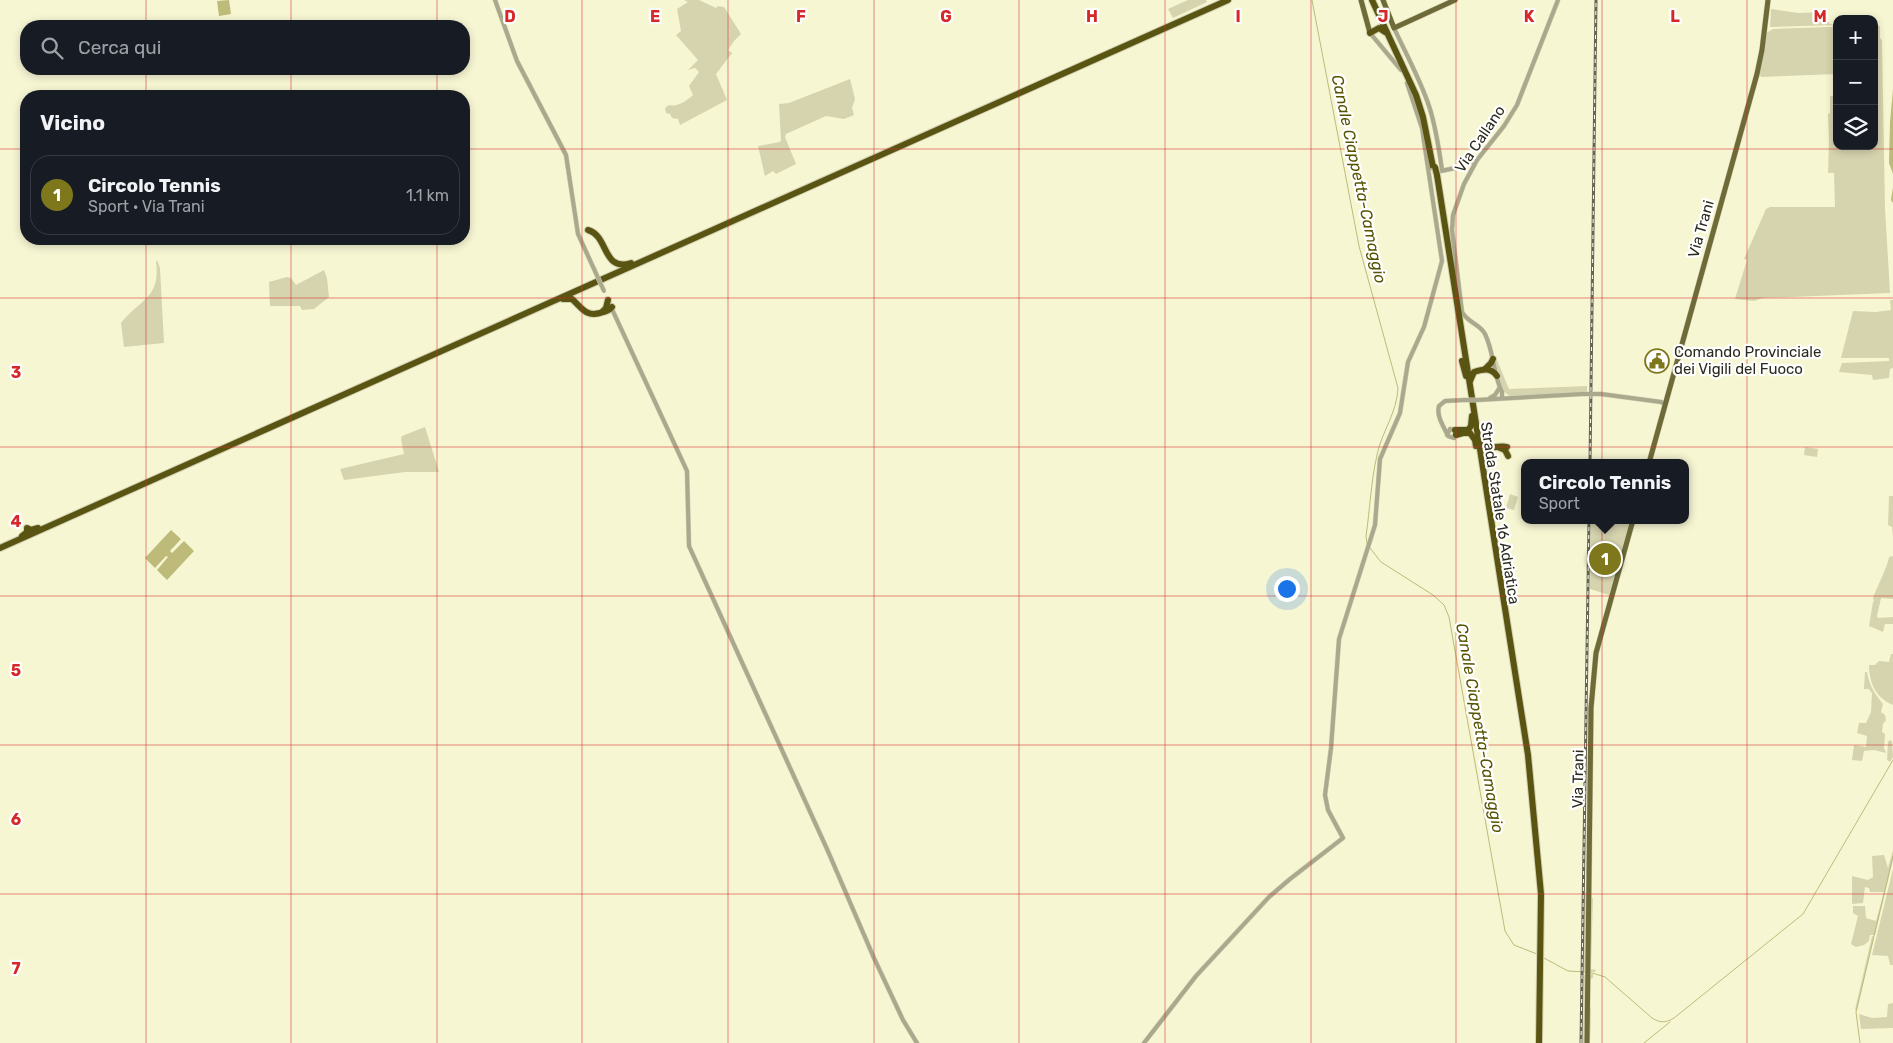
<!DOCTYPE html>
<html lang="it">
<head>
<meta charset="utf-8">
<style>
  body { margin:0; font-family:Rubik,sans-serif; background:#242831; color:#f1f3f6 }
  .controls { position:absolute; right:15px; top:15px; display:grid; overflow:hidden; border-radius:10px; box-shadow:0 2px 8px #0003 }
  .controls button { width:45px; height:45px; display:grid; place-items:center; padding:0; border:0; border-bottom:1px solid #363941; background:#171b24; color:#f1f3f6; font:25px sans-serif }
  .you { position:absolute; left:1286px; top:588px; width:18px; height:18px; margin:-12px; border:4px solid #fff; border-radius:50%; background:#1a73e8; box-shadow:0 0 0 8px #1a73e833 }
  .badge { display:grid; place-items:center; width:32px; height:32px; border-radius:50%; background:#7e771c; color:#fff; font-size:16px; font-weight:700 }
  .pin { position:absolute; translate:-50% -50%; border:2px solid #fff; box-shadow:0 1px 5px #0006 }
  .popup { position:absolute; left:1521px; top:459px; width:168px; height:65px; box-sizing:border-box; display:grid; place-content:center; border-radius:10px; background:#171b24; filter:drop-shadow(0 1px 4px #0005); font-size:16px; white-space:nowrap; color:#9ea1a6 }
  .popup b { font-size:19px; color:#f1f3f6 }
  .popup::after { content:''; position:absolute; left:50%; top:100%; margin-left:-10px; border:10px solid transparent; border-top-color:#171b24 }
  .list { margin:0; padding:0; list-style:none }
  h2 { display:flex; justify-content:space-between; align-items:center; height:65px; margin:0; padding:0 20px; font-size:21px }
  h2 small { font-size:16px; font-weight:400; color:#9ea1a6 }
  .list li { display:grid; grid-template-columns:32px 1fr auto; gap:15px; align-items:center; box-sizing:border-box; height:80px; margin:0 10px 10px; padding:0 10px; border:1px solid #363941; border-radius:20px }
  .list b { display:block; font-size:19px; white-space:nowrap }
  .list p { margin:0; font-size:16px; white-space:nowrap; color:#9ea1a6 }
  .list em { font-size:16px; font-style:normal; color:#9ea1a6 }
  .icon { flex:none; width:28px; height:28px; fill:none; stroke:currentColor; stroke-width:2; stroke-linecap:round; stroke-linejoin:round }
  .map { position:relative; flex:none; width:1893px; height:1043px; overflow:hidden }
  .search { position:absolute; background:#171b24; box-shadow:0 2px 8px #0003; left:20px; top:20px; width:450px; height:55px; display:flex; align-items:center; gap:12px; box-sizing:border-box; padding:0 18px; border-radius:20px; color:#9ea1a6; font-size:19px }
  .panel { position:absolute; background:#171b24; box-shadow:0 2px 8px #0003; left:20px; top:90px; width:450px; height:155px; border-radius:20px }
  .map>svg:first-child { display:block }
  .green { fill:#d6d4ae }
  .water { fill:#beba7a }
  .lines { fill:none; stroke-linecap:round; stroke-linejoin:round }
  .stream { stroke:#beba7a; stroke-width:1 }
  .minor-casing { stroke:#d2d1b2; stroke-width:5 }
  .major-casing { stroke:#d2d1b2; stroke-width:6 }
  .highway-casing { stroke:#d2d1b2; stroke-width:8 }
  .minor { stroke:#aaa98e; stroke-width:4 }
  .major { stroke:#6e6b38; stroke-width:5 }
  .highway { stroke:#5a5412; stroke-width:6 }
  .rail-casing { stroke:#666552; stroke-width:3 }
  .rail { stroke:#fff; stroke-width:1; stroke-dasharray:4; stroke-linecap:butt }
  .minor-bridge-casing { stroke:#d2d1b2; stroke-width:5; stroke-linecap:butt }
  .highway-bridge-casing { stroke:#d2d1b2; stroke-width:8; stroke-linecap:butt }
  .minor-bridge { stroke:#aaa98e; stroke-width:4 }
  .highway-bridge { stroke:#5a5412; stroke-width:6 }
  .grid { fill:none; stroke:#d62828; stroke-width:1; stroke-opacity:0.55 }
  .labels { text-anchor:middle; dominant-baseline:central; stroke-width:4.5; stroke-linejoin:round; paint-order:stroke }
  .street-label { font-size:15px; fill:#2b2a1d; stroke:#fff }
  .poi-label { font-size:15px; fill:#2b2a1d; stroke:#fff; text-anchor:start }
  .water-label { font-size:16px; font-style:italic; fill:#585301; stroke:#fff }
  .grid-label { font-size:16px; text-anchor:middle; font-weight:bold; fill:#d62828; stroke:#fff; stroke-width:4.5; stroke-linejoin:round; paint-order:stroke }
</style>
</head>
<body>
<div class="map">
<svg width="1893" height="1043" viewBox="0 0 1893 1043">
  <rect width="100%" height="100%" fill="#f7f6d3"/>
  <!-- green -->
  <g class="green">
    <path d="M684,0H699L716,8L718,6L724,7L741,34L734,41L728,50L732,53L716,74L727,100L680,125L678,119L672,118L670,114L666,113L665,108L669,105C677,107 687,101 693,95L689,86L699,72L695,68L688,70L698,60L676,35L681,31L677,9L688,2Z"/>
    <polygon points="1188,0 1206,0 1207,2 1173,18 1168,9"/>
    <polygon points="1771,9 1798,13 1822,12 1822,14 1826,14 1826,19 1830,24 1837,25 1770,27"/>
    <polygon points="1874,26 1880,26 1880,38 1882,40 1885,208 1890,293 1763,298 1754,301 1735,299 1747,260 1744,259 1766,209 1770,207 1835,207 1834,173 1828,173 1829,141 1828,114 1830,113 1830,96 1837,96 1837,146 1874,146"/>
    <polygon points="1827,27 1837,27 1837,74 1761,77 1759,73 1766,33 1773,29"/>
    <polygon points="850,79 855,99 852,108 854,115 844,119 826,116 786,134 785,137 796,164 776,174 773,171 765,176 758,146 780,142 781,140 779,104 789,103"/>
    <path d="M157,260L160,268L164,343L124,347L121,323C140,299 161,298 156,262Z"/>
    <polygon points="324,270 327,278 329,297 314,309 302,310 300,306 270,306 269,282 287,277 291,278 296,285"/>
    <polygon points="1890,300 1893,300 1893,368 1890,369 1889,378 1873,380 1872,375 1839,372 1842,363 1889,361 1889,358 1841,358 1853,311 1876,312 1891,310"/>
    <polygon points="1493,354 1497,360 1509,389 1587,386 1587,392 1510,396 1503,391"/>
    <polygon points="425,427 439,472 405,472 344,480 340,469 404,454 401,439 402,436"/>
    <polygon points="1805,447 1818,449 1817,457 1804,455"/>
    <polygon points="1510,494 1518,497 1514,510 1506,508"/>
    <polygon points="1889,496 1893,496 1893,537 1892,527 1888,525"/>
    <polygon points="1591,520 1599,520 1597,527 1606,530 1609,520 1624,520 1630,522 1609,595 1590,589"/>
    <path d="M1893,556V599L1881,598L1877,616L1878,618L1893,617V624H1885L1883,632L1869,626L1873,602L1874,601L1873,598C1877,587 1888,566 1889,557Z"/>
    <path d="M1891,654H1893V705C1876,698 1869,683 1869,665H1875L1879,661L1889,662Z"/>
    <path d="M1865,672H1867C1869,685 1875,694 1883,704L1881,712L1885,715L1886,720L1883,724L1882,732L1885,734L1884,748L1886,753L1874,750L1864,751L1862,761L1852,760L1854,745L1866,747L1867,736L1857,733L1859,723H1866L1871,712L1872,693L1869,689H1864Z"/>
    <polygon points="1890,740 1892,741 1893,757 1890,762 1887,760 1888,742"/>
    <polygon points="1893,850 1893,860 1875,935 1870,935 1869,941 1864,945 1856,947 1851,944 1858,916 1853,913 1853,906 1865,906 1866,918 1876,921 1884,892 1870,892 1869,888 1865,887 1863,903 1852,904 1852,876 1868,880 1873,877 1872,856 1884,855 1888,868"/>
    <polygon points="1893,869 1893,965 1890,965 1888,956 1872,955"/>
    <polygon points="1588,892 1590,899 1593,898 1591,969 1596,970 1595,972 1583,971 1584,893"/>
    <polygon points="1872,936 1874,937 1857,1010 1855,1010"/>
    <polygon points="1593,974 1593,978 1590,979 1587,1008 1591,1008 1590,1043 1583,1043 1584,975"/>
    <polygon points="1893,1003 1893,1028 1861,1029 1859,1014 1872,1018 1887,1017 1888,1004"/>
  </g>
  <!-- water -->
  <g class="water">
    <polygon points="229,0 231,14 219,16 217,1"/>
    <polygon points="1893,89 1893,203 1891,200 1893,187 1893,174 1889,163 1890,122"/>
    <polygon points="171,530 181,539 170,551 172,553 184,541 194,551 167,580 157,570 168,557 166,556 155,568 145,558"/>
  </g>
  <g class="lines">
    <!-- stream -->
    <g class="stream">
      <path d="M1312,0L1359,246L1398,388C1397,413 1382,431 1377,455C1371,481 1370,509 1366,536L1367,544"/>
      <polyline points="1370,548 1381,562 1433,595 1444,605 1449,617 1505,931 1514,945 1537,954"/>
      <polyline points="1544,958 1568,971 1585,972"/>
      <path d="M1589,972L1605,977L1652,1018C1660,1023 1666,1023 1674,1018L1803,914L1893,760"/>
      <polyline points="1644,1043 1670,1022"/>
      <polyline points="1860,1043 1856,1012 1893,856"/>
    </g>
    <!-- minor casing -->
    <g class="minor-casing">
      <g id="minor">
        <polyline points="495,0 517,61 566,155 578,234 594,269"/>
        <path d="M1394,28C1406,54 1420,79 1429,106C1436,127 1439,149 1442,170"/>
        <polyline points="1370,33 1401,70"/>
        <polyline points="1441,171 1460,167 1477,160"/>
        <polyline points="611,307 687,471 689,546 827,849 874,958 903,1020 917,1043"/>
        <polyline points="1601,394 1661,402 1665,404"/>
        <polyline points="1490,398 1495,395 1500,387"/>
        <path d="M1502,398V392C1493,374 1494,352 1485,334C1480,324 1468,323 1462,312L1452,230L1453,215L1464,184L1477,160L1504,126L1517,105L1558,0"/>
        <polyline points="1477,400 1582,394"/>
        <path d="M1447,435L1450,429L1454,430L1456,432L1454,438L1448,436C1444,427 1436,416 1439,406L1445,401L1464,400"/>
        <polyline points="1144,1043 1196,976 1269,897 1290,879 1343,838 1328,810 1325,795 1331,748 1339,639 1375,525 1380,459 1400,413 1408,362 1424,327 1442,261 1422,128 1407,83"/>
      </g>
    </g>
    <!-- major casing -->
    <g class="major-casing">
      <g id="major">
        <polyline points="1361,0 1370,33"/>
        <polyline points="1383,0 1394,28 1455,0"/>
        <polyline points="1649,463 1757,74 1762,50 1768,0"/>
        <polyline points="1587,1043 1591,708 1596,653 1633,520"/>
      </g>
    </g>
    <!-- highway casing -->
    <g class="highway-casing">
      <g id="highway">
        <polyline points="1372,0 1416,95 1423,117 1433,167"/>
        <polyline points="1370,33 1379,28 1385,32"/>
        <polyline points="1437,175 1528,755 1541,894 1539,1043"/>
        <path d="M588,230C609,236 602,272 631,263"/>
        <path d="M563,299H572C582,308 586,317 600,313C606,311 608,312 612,307"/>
        <polyline points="602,312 606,308 608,300"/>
        <polyline points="1462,361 1466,376"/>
        <polyline points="1485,369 1491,363 1493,359"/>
        <path d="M1470,381L1474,372C1483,369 1491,367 1497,376"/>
        <polyline points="1455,430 1468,430 1471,426 1472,416"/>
        <polyline points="1456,435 1463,433 1470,433 1475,440 1476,446"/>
        <path d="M1479,441C1486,453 1497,444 1507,447"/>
        <polyline points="1498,447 1505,450 1508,456"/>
        <polyline points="22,536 27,532 27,528 31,530 38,528"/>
        <polyline points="0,548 1228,0"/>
      </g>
    </g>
    <!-- minor -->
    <use href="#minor" class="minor"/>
    <!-- major -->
    <use href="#major" class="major"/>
    <!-- highway -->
    <use href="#highway" class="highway"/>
    <!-- rail casing -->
    <g class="rail-casing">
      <g id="rail">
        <polyline points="1590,463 1596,0"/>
        <polyline points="1581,1043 1589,520"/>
      </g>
    </g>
    <!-- rail -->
    <use href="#rail" class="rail"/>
    <!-- minor-bridge casing -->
    <g class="minor-bridge-casing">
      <g id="minor-bridge">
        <polyline points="594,269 604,291"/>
        <polyline points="1582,394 1601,394"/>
        <polyline points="1464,400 1477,400"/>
      </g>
    </g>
    <!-- highway-bridge casing -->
    <g class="highway-bridge-casing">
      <polyline id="highway-bridge" points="1435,167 1437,175"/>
    </g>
    <!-- minor-bridge -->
    <use href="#minor-bridge" class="minor-bridge"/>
    <!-- highway-bridge -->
    <use href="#highway-bridge" class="highway-bridge"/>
  </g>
  <!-- grid -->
  <path class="grid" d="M146,0V26M291,0V26M437,0V26M582,0V1043M728,0V1043M874,0V1043M1019,0V1043M1165,0V1043M1311,0V1043M1456,0V1043M1602,0V1043M1747,0V1043M146,69V96M291,69V96M437,69V96M0,149H26M464,149H1893M146,239V1043M291,239V1043M437,239V1043M0,298H1893M0,447H1893M0,596H1893M0,745H1893M0,894H1893"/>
  <!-- icons -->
  <defs>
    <g id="civic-ring" transform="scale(1.25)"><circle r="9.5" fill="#fff" stroke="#7e771c" stroke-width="1.5"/><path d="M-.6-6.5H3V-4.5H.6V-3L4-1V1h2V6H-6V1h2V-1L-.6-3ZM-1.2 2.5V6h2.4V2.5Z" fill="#7e771c"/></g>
  </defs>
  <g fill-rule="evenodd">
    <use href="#civic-ring" x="1657" y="361"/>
  </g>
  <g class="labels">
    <!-- street labels -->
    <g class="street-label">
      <text transform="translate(1480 139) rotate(-56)">Via Callano</text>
      <text transform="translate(1701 229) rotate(-74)">Via Trani</text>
      <text transform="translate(1500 513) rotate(81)">Strada Statale 16 Adriatica</text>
      <text transform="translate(1578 779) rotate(-89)">Via Trani</text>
    </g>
    <!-- poi labels -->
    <g class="poi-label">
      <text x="1674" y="352">Comando Provinciale<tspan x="1674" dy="17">dei Vigili del Fuoco</tspan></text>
    </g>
    <!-- water labels -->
    <g class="water-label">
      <text transform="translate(1359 179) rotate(78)">Canale Ciappetta-Camaggio</text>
      <text transform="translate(1480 728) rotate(80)">Canale Ciappetta-Camaggio</text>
    </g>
  </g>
  <g class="grid-label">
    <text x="510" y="22">D</text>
    <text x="655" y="22">E</text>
    <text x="801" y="22">F</text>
    <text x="946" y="22">G</text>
    <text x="1092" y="22">H</text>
    <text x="1238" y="22">I</text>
    <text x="1383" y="22">J</text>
    <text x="1529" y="22">K</text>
    <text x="1675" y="22">L</text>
    <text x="1820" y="22">M</text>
    <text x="16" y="378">3</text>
    <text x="16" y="527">4</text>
    <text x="16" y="676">5</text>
    <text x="16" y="825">6</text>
    <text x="16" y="974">7</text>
  </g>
</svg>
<div class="controls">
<button>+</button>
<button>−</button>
<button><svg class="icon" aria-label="layers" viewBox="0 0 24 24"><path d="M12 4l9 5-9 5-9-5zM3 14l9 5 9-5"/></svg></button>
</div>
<div class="you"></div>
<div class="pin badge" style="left:1605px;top:559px">1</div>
<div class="popup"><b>Circolo Tennis</b>Sport</div>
<div class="search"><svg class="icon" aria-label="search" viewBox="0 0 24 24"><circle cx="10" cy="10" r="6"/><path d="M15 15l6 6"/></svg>Cerca qui</div>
<section class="panel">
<h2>Vicino<small></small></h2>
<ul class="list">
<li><span class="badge">1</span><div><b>Circolo Tennis</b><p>Sport · Via Trani</p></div><em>1.1 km</em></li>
</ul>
</section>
</div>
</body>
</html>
